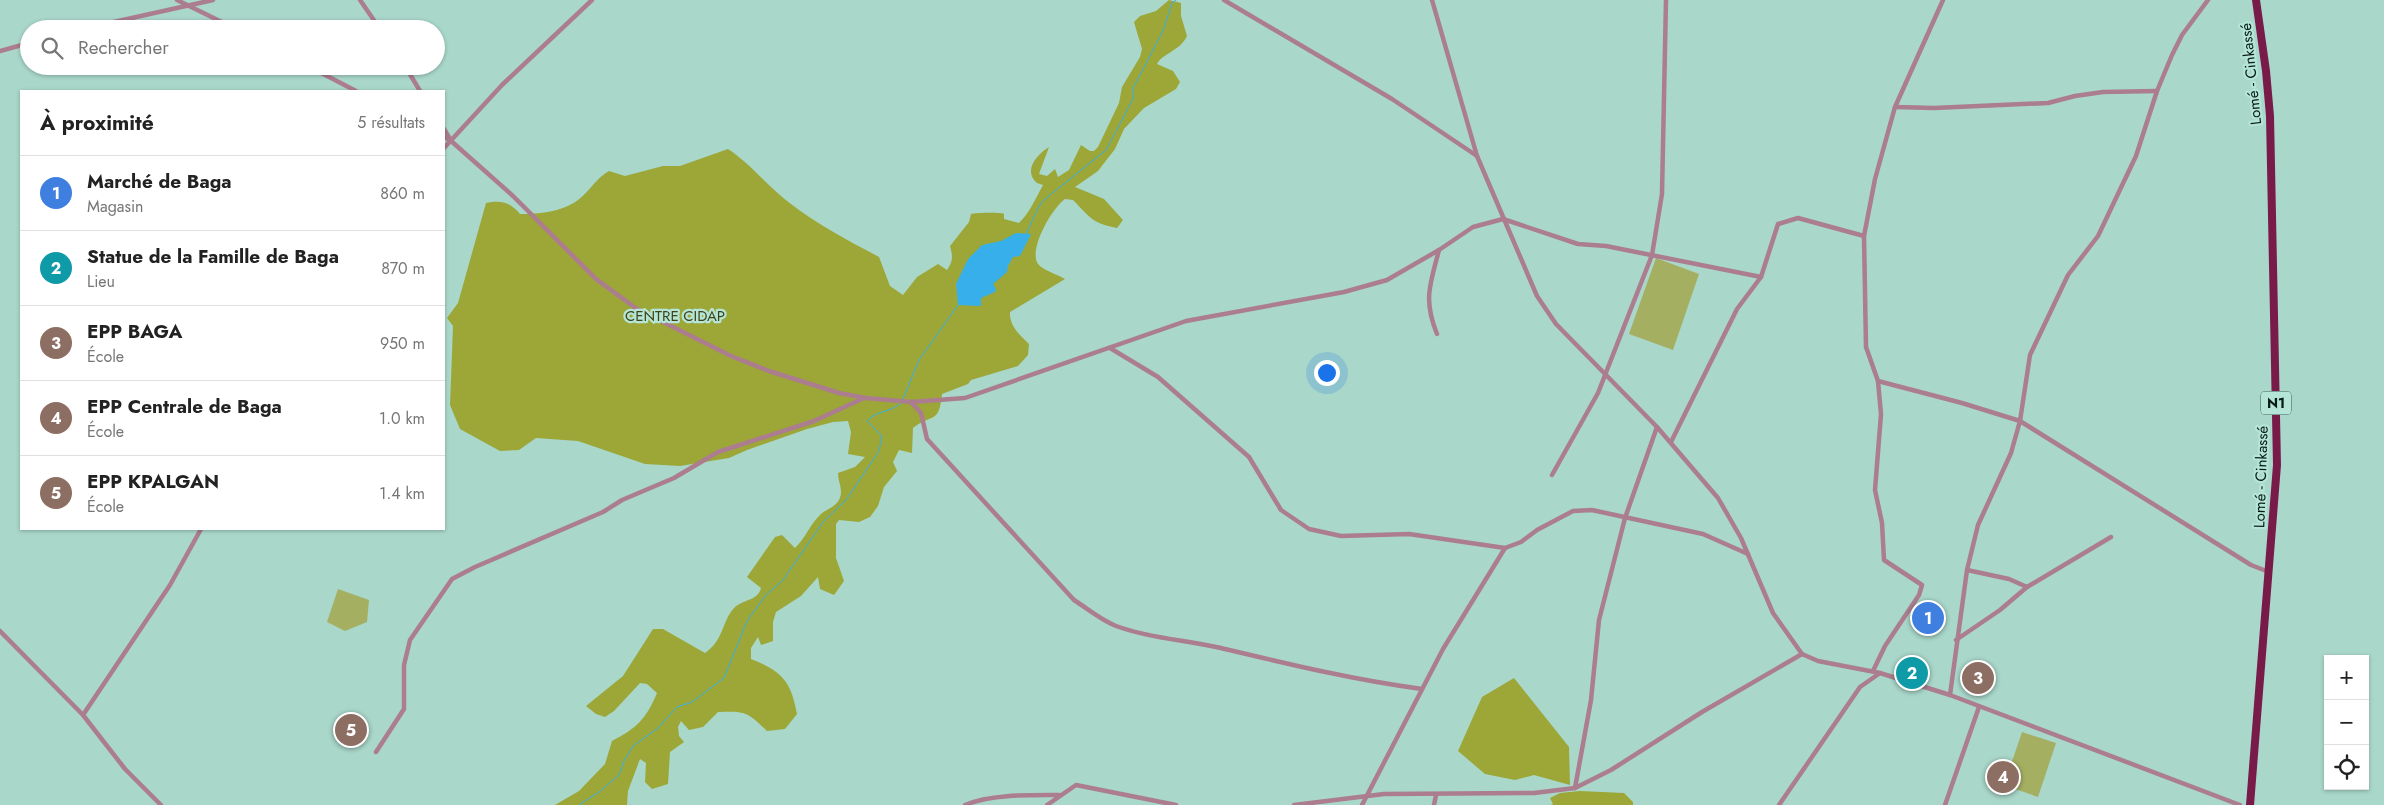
<!DOCTYPE html>
<html lang="fr">
<head>
<meta charset="utf-8">
<style>
  body { margin:0; font-family:Jost,sans-serif; background:#f2f2f2; color:#222 }
  .controls { position:absolute; right:15px; bottom:15px; display:grid; overflow:hidden; border-radius:0px; box-shadow:0 1px 4px #0004 }
  .controls button { width:45px; height:45px; display:grid; place-items:center; padding:0; border:0; border-bottom:1px solid #e0e0e0; background:#fff; color:#222; font:25px sans-serif }
  .you { position:absolute; left:1326px; top:372px; width:18px; height:18px; margin:-12px; border:4px solid #fff; border-radius:50%; background:#1a73e8; box-shadow:0 0 0 8px #1a73e833 }
  .badge { display:grid; place-items:center; width:32px; height:32px; border-radius:50%; background:#0b8043; color:#fff; font-size:16px; font-weight:700 }
  .pin { position:absolute; translate:-50% -50%; border:2px solid #fff; box-shadow:0 1px 5px #0006 }
  .list { margin:0; padding:0; list-style:none }
  h2 { display:flex; justify-content:space-between; align-items:center; height:65px; margin:0; padding:0 20px; font-size:21px }
  h2 small { font-size:16px; font-weight:400; color:#767676 }
  .list li { display:grid; grid-template-columns:32px 1fr auto; gap:15px; align-items:center; box-sizing:border-box; height:75px; padding:0 20px; border-top:1px solid #e0e0e0 }
  .list b { display:block; font-size:19px; white-space:nowrap }
  .list p { margin:0; font-size:16px; white-space:nowrap; color:#767676 }
  .list em { font-size:16px; font-style:normal; color:#767676 }
  .icon { flex:none; width:28px; height:28px; fill:none; stroke:currentColor; stroke-width:2; stroke-linecap:round; stroke-linejoin:round }
  .map { position:relative; flex:none; width:2384px; height:805px; overflow:hidden }
  .search { position:absolute; background:#fff; box-shadow:0 1px 4px #0004; left:20px; top:20px; width:425px; height:55px; display:flex; align-items:center; gap:12px; box-sizing:border-box; padding:0 18px; border-radius:28px; color:#767676; font-size:19px }
  .panel { position:absolute; background:#fff; box-shadow:0 1px 4px #0004; left:20px; top:90px; width:425px; height:440px; border-radius:0px }
  .map>svg:first-child { display:block }
  .green { fill:#a5af62 }
  .forest { fill:#9ca738 }
  .water { fill:#36afea }
  .lines { fill:none; stroke-linecap:round; stroke-linejoin:round }
  .stream { stroke:#36afea; stroke-width:1 }
  .street { stroke:#ab7d8e; stroke-width:4.5 }
  .highway { stroke:#781b49; stroke-width:8 }
  .labels { text-anchor:middle; dominant-baseline:central; stroke-width:4.5; stroke-linejoin:round; paint-order:stroke }
  .shield { fill:#b5e5d7; stroke:#3d5851; stroke-width:1 }
  .shield-label { font-size:14px; font-weight:bold; fill:#091b17 }
  .street-label { font-size:15px; fill:#091b17; stroke:#b5e5d7 }
  .park-label { font-size:15px; fill:#3e4316; stroke:#b5e5d7 }
</style>
</head>
<body>
<div class="map">
<svg width="2384" height="805" viewBox="0 0 2384 805">
  <rect width="100%" height="100%" fill="#a9d7ca"/>
  <!-- green -->
  <g class="green">
    <polygon points="1656,258 1699,274 1673,350 1629,334"/>
    <polygon points="338,589 369,600 367,622 345,631 327,622"/>
    <polygon points="2022,732 2056,743 2038,797 2004,785"/>
  </g>
  <!-- forest -->
  <g class="forest">
    <path d="M1169,0L1181,3V16L1187,36C1180,51 1163,53 1157,64L1173,71L1180,82L1176,89L1144,108L1124,129L1115,149L1098,171L1075,187L1104,199L1123,220L1117,228C1091,223 1090,217 1073,200L1065,199C1052,208 1028,250 1038,264C1044,271 1057,274 1065,279L1010,312C1009,326 1020,335 1029,344L1028,355L1018,366L971,380L968,384L942,394C939,425 932,413 913,428L912,453L899,450L893,462L897,471L884,487L878,506L870,517L859,522L839,520L836,524V558L844,581L834,595L820,589L818,577L801,596L776,612L773,622V641L761,645L758,637L751,648V659C782,671 791,681 797,714L785,729L767,731C747,712 746,711 718,712L703,727L689,730L681,721L678,727L679,736L684,742L670,752L668,784L652,789L645,782L646,763L640,759L628,791L627,805H555L579,791L605,764L612,741C637,728 646,719 657,693L647,684L640,683L614,711L605,717L596,714L586,706L623,676L653,629H663L705,653C724,640 722,621 734,608C743,599 758,601 761,588L747,577L775,537L782,535L795,548C805,539 810,524 821,514C827,509 835,507 839,500C844,490 838,483 838,473L855,467L865,457L848,454L851,432L848,421L833,422L807,429L747,450L729,458L680,466L645,464L578,441L536,438L519,450L500,451L460,429L450,405L453,326L447,318L458,303L486,203C501,200 510,202 520,214C539,214 562,212 578,200C590,191 596,178 609,171L625,176L663,166H680L728,149C751,164 768,187 791,204C818,225 849,241 879,257L890,286L903,295L917,277L938,264L947,270C953,261 953,257 950,246L969,222L971,214C976,213 1000,212 1004,214V219L1019,223C1031,211 1035,199 1043,185L1037,183C1023,171 1036,155 1049,147L1039,174L1047,176L1055,169L1058,177L1069,170L1081,145L1090,151H1094L1098,147L1119,103L1122,87L1140,57L1142,49L1134,22L1140,16L1156,11Z"/>
    <polygon points="1514,678 1569,747 1570,785 1534,775 1515,780 1485,774 1458,751 1482,697"/>
    <polygon points="1580,791 1624,793 1633,802 1633,805 1551,805 1553,804 1550,798 1560,793"/>
  </g>
  <!-- water -->
  <polygon class="water" points="1016,233 1031,234 1020,256 1013,257 1008,266 1007,272 993,284 996,289 995,292 981,298 981,306 958,305 956,284 968,259 982,245 1001,241"/>
  <g class="lines">
    <!-- stream -->
    <g class="stream">
      <polyline points="1026,234 1039,206 1045,199 1106,150 1133,99 1133,88 1163,31 1172,3 1176,0"/>
      <polyline points="903,399 919,360 958,305"/>
      <path d="M579,805L599,792L619,775L624,761L633,746L658,728L677,707L692,702L724,678L747,621L766,595L783,580L823,522L846,500L879,451L882,436L867,421C877,410 890,413 901,403"/>
    </g>
    <!-- street -->
    <g class="street">
      <polyline points="177,0 236,29"/>
      <polyline points="360,0 380,29"/>
      <polyline points="1224,0 1392,99 1477,156"/>
      <polyline points="1432,0 1477,156 1537,296 1556,324 1657,427 1718,498 1741,538 1773,613 1802,654 1818,661 1880,673 1950,695 2240,805"/>
      <polyline points="1943,0 1895,107 1875,179 1864,236 1866,347 1878,381 1962,403 2020,421 2251,565 2269,572"/>
      <polyline points="82,29 213,0"/>
      <polyline points="0,51 29,43"/>
      <polyline points="308,66 356,91"/>
      <polyline points="405,66 420,91"/>
      <polyline points="1895,107 1934,108 2048,103 2075,96 2103,92 2157,91"/>
      <polyline points="444,129 450,139"/>
      <polyline points="444,137 450,140 513,196 596,279 637,309 731,356 769,371 839,393 866,398 911,402 965,398 1186,321 1344,292 1387,280 1439,250 1473,227 1503,219 1578,244 1606,246 1761,277"/>
      <polyline points="444,148 502,85 592,0"/>
      <path d="M1437,334C1423,299 1430,285 1439,250"/>
      <polyline points="1110,348 1158,377 1249,457 1281,510 1309,529 1341,536 1409,534 1505,548 1521,542 1537,530 1573,511 1592,510 1703,534 1748,554"/>
      <path d="M911,402L921,413L927,439L1074,600C1088,609 1101,620 1116,626C1149,638 1186,640 1221,648C1288,664 1354,680 1422,689"/>
      <polyline points="1671,442 1737,309 1761,277 1778,224 1798,218 1864,236"/>
      <polyline points="1552,475 1598,393 1652,255 1662,194 1666,0"/>
      <polyline points="1967,570 2009,579 2027,587"/>
      <polyline points="0,631 83,715 125,769 161,805"/>
      <polyline points="1956,640 2000,610 2027,587 2111,537"/>
      <polyline points="1873,671 1885,646 1919,595 1922,585 1884,560 1882,523 1875,490 1881,414 1878,381"/>
      <polyline points="1950,695 1967,570 1978,525 2011,453 2020,421 2030,355 2068,275 2098,236 2136,156 2157,91 2172,55 2182,35 2208,0"/>
      <polyline points="83,715 170,585 201,529"/>
      <polyline points="376,752 404,709 404,665 410,640 452,579 475,567 603,512 622,500 674,478 718,452 814,421 864,398"/>
      <polyline points="1575,788 1591,700 1599,620 1625,518 1657,427"/>
      <path d="M965,805C990,794 1031,795 1059,795"/>
      <polyline points="1047,805 1076,785 1176,805"/>
      <polyline points="1294,805 1384,794 1534,793 1575,788 1611,770 1702,712 1802,654"/>
      <polyline points="1362,805 1443,649 1505,548"/>
      <polyline points="1434,805 1436,795"/>
      <polyline points="1779,805 1860,687 1880,673"/>
      <polyline points="1945,805 1979,707"/>
    </g>
    <!-- highway -->
    <polyline class="highway" points="2250,805 2277,465 2270,116 2266,71 2256,0"/>
  </g>
  <g class="labels">
    <!-- shield labels -->
    <rect class="shield" x="2261" y="391.5" width="30" height="23" rx="4"/>
    <g class="shield-label">
      <text x="2276" y="403">N1</text>
    </g>
    <!-- street labels -->
    <g class="street-label">
      <text transform="translate(2251 74) rotate(-96)">Lomé - Cinkassé</text>
      <text transform="translate(2261 477) rotate(-88)">Lomé - Cinkassé</text>
    </g>
    <!-- park labels -->
    <g class="park-label">
      <text x="675" y="316">CENTRE CIDAP</text>
    </g>
  </g>
</svg>
<div class="controls">
<button>+</button>
<button>−</button>
<button><svg class="icon" aria-label="locate" viewBox="0 0 24 24"><circle cx="12" cy="12" r="6"/><path d="M12 2v4M12 18v4M2 12h4M18 12h4"/></svg></button>
</div>
<div class="you"></div>
<div class="pin badge" style="left:1928px;top:618px;background:#3f7fe0">1</div>
<div class="pin badge" style="left:1912px;top:673px;background:#0f9aa8">2</div>
<div class="pin badge" style="left:1978px;top:678px;background:#8d6e63">3</div>
<div class="pin badge" style="left:2003px;top:777px;background:#8d6e63">4</div>
<div class="pin badge" style="left:351px;top:730px;background:#8d6e63">5</div>
<div class="search"><svg class="icon" aria-label="search" viewBox="0 0 24 24"><circle cx="10" cy="10" r="6"/><path d="M15 15l6 6"/></svg>Rechercher</div>
<section class="panel">
<h2>À proximité<small>5 résultats</small></h2>
<ul class="list">
<li><span class="badge" style="background:#3f7fe0">1</span><div><b>Marché de Baga</b><p>Magasin</p></div><em>860 m</em></li>
<li><span class="badge" style="background:#0f9aa8">2</span><div><b>Statue de la Famille de Baga</b><p>Lieu</p></div><em>870 m</em></li>
<li><span class="badge" style="background:#8d6e63">3</span><div><b>EPP BAGA</b><p>École</p></div><em>950 m</em></li>
<li><span class="badge" style="background:#8d6e63">4</span><div><b>EPP Centrale de Baga</b><p>École</p></div><em>1.0 km</em></li>
<li><span class="badge" style="background:#8d6e63">5</span><div><b>EPP KPALGAN</b><p>École</p></div><em>1.4 km</em></li>
</ul>
</section>
</div>
</body>
</html>
